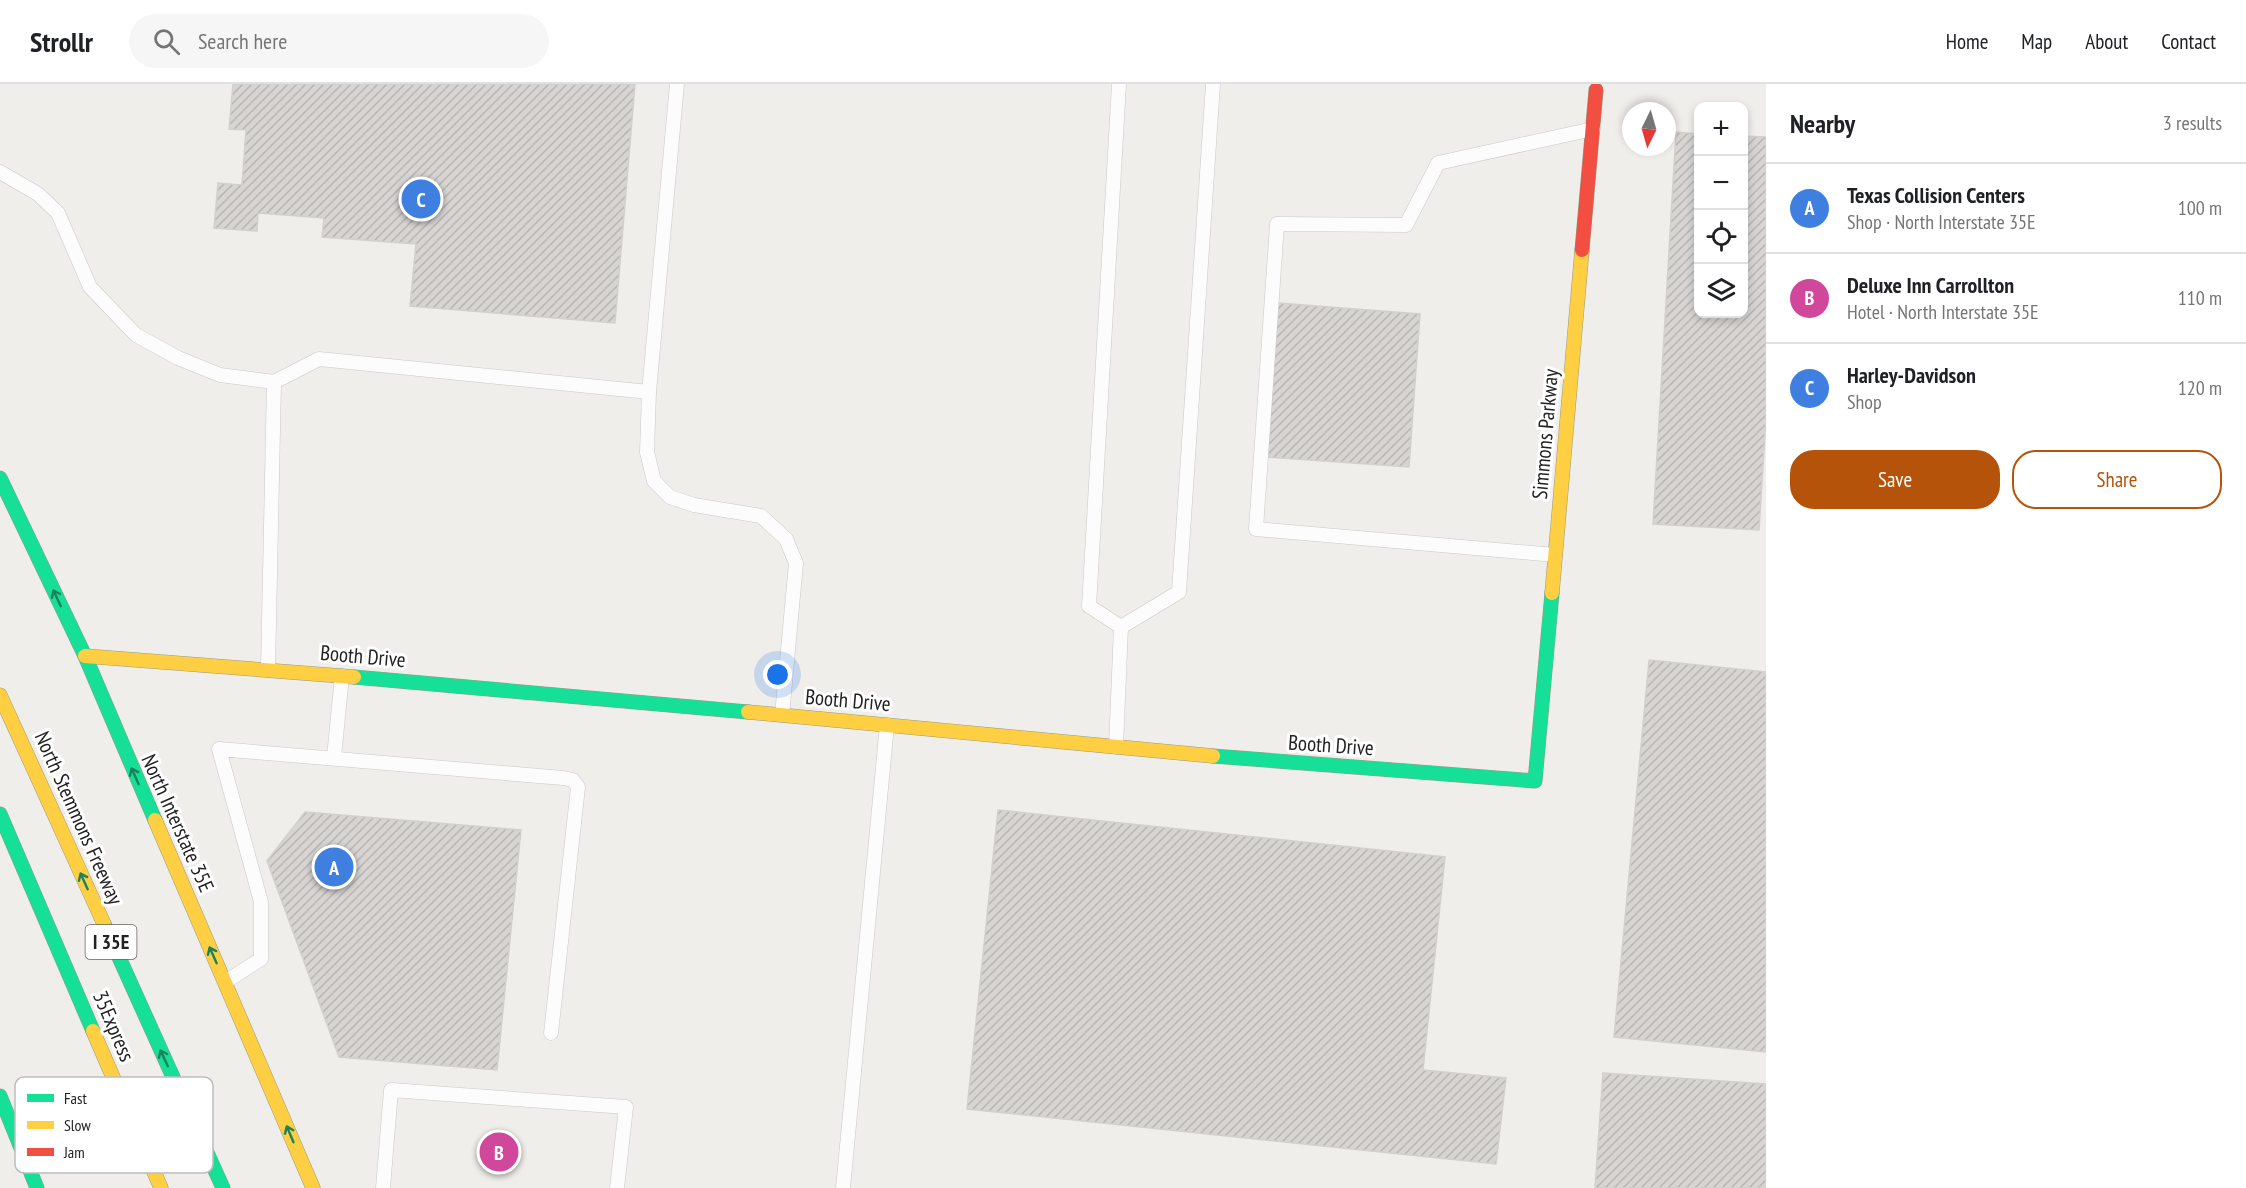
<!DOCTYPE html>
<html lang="en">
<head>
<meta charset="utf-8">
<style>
  body { margin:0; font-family:"PT Sans Narrow",sans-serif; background:#f6f6f6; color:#202124 }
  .controls { position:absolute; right:18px; top:18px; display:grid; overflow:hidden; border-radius:12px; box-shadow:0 3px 9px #0003 }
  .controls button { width:54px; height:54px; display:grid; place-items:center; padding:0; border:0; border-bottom:2px solid #e0e0e0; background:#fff; color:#202124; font:30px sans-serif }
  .compass { position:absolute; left:1622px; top:18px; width:54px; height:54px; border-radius:50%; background:#fff; box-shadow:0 3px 9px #0003; rotate:185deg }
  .you { position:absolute; left:778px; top:591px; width:21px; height:21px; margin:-15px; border:4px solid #fff; border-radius:50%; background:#1a73e8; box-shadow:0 0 0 9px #1a73e833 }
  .badge { display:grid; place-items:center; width:39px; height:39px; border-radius:50%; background:#b45309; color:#fff; font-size:20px; font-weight:700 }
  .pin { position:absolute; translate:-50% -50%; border:3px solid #fff; box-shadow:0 2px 6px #0006 }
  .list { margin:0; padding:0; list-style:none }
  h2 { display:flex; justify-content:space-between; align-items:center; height:78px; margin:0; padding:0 24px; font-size:26px }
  h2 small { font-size:20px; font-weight:400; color:#757577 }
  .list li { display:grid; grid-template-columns:39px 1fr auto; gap:18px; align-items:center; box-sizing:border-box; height:90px; padding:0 24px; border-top:2px solid #e0e0e0 }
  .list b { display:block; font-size:22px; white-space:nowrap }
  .list p { margin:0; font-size:20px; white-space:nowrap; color:#757577 }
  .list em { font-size:20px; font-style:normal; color:#757577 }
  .actions { display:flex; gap:12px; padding:18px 24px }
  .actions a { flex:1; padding:14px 0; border:2px solid #b45309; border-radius:24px; text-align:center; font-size:21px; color:#b45309 }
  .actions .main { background:#b45309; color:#fff }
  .icon { flex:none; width:33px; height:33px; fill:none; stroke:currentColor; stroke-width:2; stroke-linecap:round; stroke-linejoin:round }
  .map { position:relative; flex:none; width:1766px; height:1104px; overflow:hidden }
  header { display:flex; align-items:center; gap:36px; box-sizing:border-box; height:84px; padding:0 30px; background:#fff; border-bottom:2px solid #e0e0e0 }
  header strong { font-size:28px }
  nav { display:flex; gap:33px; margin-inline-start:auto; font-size:21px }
  .search { width:420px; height:54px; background:#f6f6f6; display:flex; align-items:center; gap:15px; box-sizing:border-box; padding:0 21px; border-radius:33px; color:#757577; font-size:22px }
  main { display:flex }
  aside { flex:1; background:#fff }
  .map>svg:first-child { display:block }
  .building { fill:url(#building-hatch); stroke:#d3d0cc; stroke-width:1.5 }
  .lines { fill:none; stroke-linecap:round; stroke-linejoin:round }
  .lane-casing { stroke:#c9c8c7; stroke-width:15 }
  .fast-casing { stroke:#999a82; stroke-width:15 }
  .slow-casing { stroke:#999a82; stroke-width:15 }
  .jam-casing { stroke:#999a82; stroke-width:15 }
  .lane { stroke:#fdfcfc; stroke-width:14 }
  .fast { stroke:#16e098; stroke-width:14 }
  .slow { stroke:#ffcf43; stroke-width:14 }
  .jam { stroke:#f24e42; stroke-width:14 }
  .oneway { stroke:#1c815d }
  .labels { text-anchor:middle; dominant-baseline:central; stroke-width:6; stroke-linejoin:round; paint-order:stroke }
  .shield { fill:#fff; stroke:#646464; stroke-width:1.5 }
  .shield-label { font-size:20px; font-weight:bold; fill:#222 }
  .street-label { font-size:21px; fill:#222; stroke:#fff }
  .key { fill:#fff; stroke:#bdbdbd; stroke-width:1.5 }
  .key-label { font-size:16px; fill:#222 }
</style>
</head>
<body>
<header>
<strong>Strollr</strong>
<div class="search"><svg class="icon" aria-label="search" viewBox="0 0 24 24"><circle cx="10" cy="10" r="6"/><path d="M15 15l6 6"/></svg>Search here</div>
<nav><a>Home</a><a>Map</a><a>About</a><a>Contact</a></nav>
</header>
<main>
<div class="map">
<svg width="1766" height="1104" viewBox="0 0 1766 1104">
  <defs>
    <pattern id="building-hatch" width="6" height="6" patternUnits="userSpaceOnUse" patternTransform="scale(1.5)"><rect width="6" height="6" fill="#d7d4d2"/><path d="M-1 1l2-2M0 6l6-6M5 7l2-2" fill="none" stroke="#b8b6b4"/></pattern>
  </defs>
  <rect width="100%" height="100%" fill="#f0eeeb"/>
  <!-- building -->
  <g class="building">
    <polygon points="233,0 635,0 615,239 410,222 416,160 322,153 324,134 258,129 257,147 214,144 218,99 242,101 246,46 229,45"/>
    <polygon points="1676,48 1698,50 1698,230 1744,230 1744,52 1766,53 1766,333 1759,446 1653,440"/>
    <polygon points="1278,219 1420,230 1409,383 1267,373"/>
    <polygon points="1649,576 1766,588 1766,968 1614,953"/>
    <polygon points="998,726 1445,773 1423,986 1506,994 1496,1080 967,1025"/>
    <polygon points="305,728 521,746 497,986 339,973 267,777"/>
    <polygon points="1603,989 1766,1000 1766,1104 1595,1104"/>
  </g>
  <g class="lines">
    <!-- lane casing -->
    <g class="lane-casing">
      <g id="lane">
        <polyline points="1119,0 1089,522 1121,543"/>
        <polyline points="0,88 38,110 58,129 90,203 136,251 178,274 220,291 274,298 268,586"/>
        <polyline points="274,298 319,275 649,308 647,368 654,397 670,413 694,421 761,432 786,455 796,479 782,631"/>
        <polyline points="649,308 677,0"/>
        <polyline points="1555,471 1256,445 1277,140 1406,141 1438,79 1593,45"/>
        <polyline points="1121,543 1179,508 1213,0"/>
        <polyline points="1116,663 1121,543"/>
        <polyline points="334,673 342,592"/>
        <polyline points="225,898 261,875 261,818 219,665 563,694 573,696 578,703 551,949"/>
        <polyline points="383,1104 391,1006 626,1023 617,1104"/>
        <polyline points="843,1104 887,641"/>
      </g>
    </g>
    <!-- fast casing -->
    <g class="fast-casing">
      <g id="fast">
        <polyline points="0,394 85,572 155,736"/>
        <polyline points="354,593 748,628"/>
        <polyline points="1213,672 1535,697 1552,509"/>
        <polyline points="0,730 93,947"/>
        <polyline points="104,840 223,1104"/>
        <polyline points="0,1012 37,1104"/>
      </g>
    </g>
    <!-- slow casing -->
    <g class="slow-casing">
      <g id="slow">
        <polyline points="1552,509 1582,166"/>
        <polyline points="85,572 354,593"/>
        <polyline points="0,611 104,840"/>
        <polyline points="748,628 1213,672"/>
        <polyline points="155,736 313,1104"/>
        <polyline points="93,947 161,1104"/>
      </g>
    </g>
    <!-- jam casing -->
    <g class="jam-casing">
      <polyline id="jam" points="1582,166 1596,6"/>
    </g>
    <!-- lane -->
    <use href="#lane" class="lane"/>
    <!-- fast -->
    <use href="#fast" class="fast"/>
    <!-- slow -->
    <use href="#slow" class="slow"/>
    <!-- jam -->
    <use href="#jam" class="jam"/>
  </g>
  <!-- one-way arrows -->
  <defs><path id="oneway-shaft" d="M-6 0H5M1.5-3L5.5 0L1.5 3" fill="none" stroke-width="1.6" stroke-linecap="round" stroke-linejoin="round" transform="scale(1.5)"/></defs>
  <g class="oneway">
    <use href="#oneway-shaft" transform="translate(57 514) rotate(-115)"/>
    <use href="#oneway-shaft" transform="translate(135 692) rotate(-114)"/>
    <use href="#oneway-shaft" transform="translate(84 797) rotate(-114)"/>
    <use href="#oneway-shaft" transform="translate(213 871) rotate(-114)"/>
    <use href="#oneway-shaft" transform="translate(164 974) rotate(-115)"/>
    <use href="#oneway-shaft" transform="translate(290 1050) rotate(-113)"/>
  </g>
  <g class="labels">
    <!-- shield labels -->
    <rect class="shield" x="85.5" y="841" width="51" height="34" rx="4.5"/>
    <g class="shield-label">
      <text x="111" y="858">I 35E</text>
    </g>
    <!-- street labels -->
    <g class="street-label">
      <text transform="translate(1545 350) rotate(-85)">Simmons Parkway</text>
      <text transform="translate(363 572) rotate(5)">Booth Drive</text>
      <text transform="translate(848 616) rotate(5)">Booth Drive</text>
      <text transform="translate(1331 661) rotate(4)">Booth Drive</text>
      <text transform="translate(79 734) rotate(66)">North Stemmons Freeway</text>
      <text transform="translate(178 739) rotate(66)">North Interstate 35E</text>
      <text transform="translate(114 942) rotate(67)">35Express</text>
    </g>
  </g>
  <!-- legend -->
  <rect x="15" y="993" width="198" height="96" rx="9" class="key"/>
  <rect x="27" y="1010" width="27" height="8" fill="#16e098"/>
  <rect x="27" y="1037" width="27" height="8" fill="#ffcf43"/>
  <rect x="27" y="1064" width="27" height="8" fill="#f24e42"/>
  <g class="key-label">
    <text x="64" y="1020">Fast</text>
    <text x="64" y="1047">Slow</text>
    <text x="64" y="1074">Jam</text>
  </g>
</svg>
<div class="controls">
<button>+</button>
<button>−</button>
<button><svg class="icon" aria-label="locate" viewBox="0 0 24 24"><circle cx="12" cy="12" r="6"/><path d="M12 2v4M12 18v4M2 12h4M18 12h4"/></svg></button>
<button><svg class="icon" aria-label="layers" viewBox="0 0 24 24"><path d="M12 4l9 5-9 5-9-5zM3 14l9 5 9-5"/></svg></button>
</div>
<svg class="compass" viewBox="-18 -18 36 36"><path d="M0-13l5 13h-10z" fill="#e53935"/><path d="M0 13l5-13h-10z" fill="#757577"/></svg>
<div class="you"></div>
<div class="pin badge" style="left:334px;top:783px;background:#3f7fe0">A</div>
<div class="pin badge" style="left:499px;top:1068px;background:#d1479c">B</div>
<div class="pin badge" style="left:421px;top:115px;background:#3f7fe0">C</div>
</div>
<aside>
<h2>Nearby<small>3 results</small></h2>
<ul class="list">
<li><span class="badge" style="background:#3f7fe0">A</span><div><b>Texas Collision Centers</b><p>Shop · North Interstate 35E</p></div><em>100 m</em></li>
<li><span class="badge" style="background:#d1479c">B</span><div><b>Deluxe Inn Carrollton</b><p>Hotel · North Interstate 35E</p></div><em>110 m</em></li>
<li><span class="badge" style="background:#3f7fe0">C</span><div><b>Harley-Davidson</b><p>Shop</p></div><em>120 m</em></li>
</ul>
<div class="actions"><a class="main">Save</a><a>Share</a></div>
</aside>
</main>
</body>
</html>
